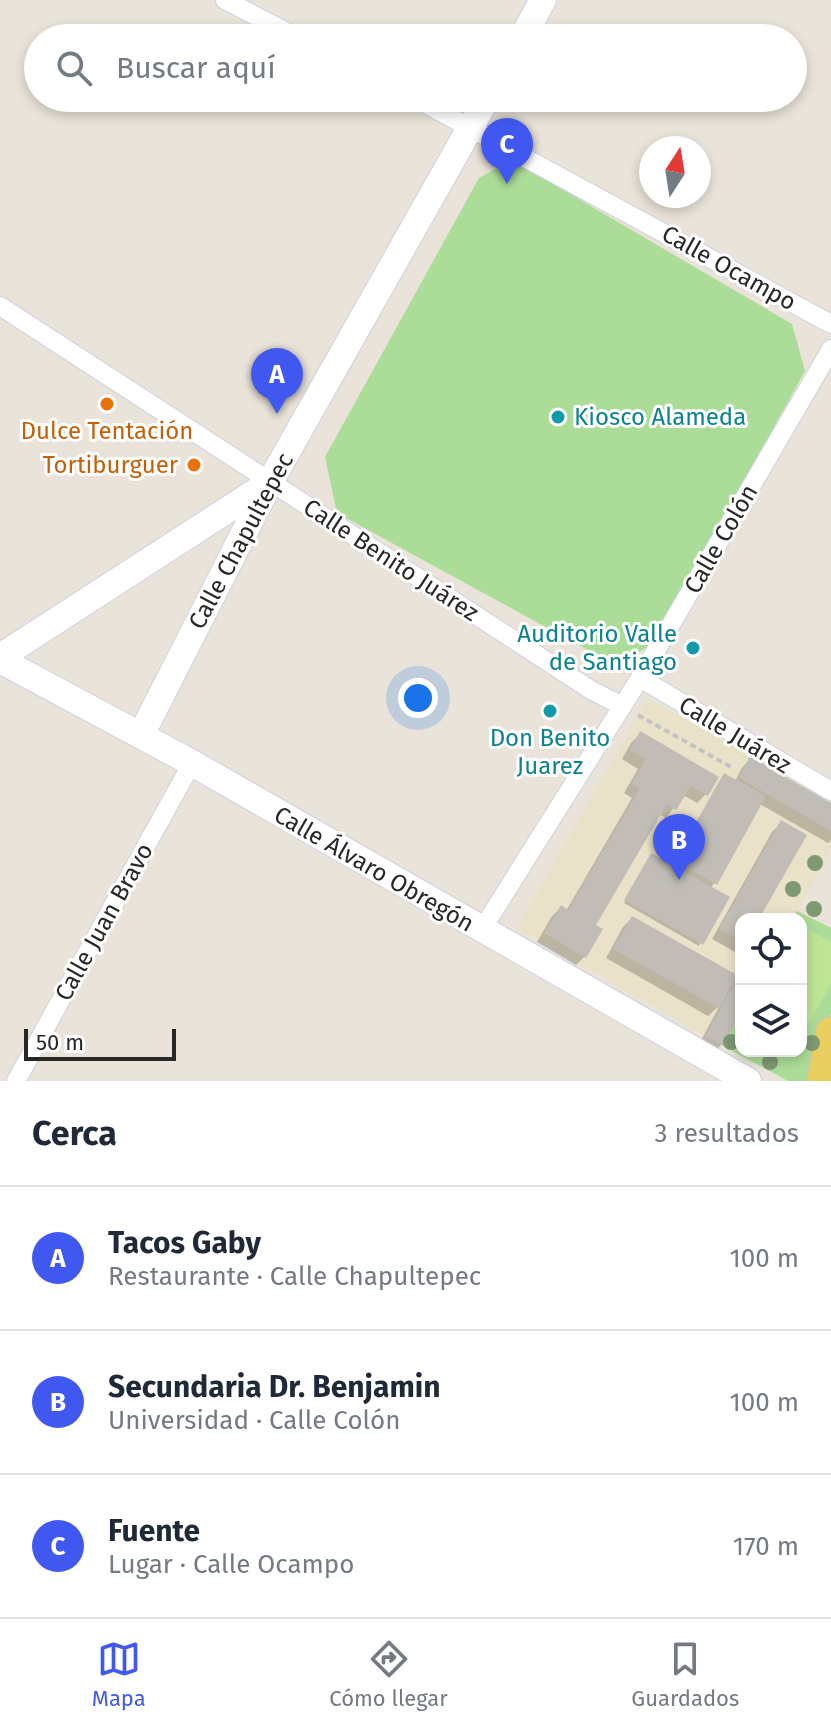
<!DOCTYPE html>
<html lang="es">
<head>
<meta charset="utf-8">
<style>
  body { margin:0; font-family:"Fira Sans",sans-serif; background:#f2f2f3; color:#1f2937 }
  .controls { position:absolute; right:24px; bottom:24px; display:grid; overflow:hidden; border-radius:16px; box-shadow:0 4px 12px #0003 }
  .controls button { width:72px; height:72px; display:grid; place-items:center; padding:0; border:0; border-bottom:2px solid #e0e1e3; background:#fff; color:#1f2937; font:40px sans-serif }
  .compass { position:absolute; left:639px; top:136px; width:72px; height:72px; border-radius:50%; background:#fff; box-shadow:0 4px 12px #0003; rotate:12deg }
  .scale { position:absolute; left:24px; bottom:20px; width:152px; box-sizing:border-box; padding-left:8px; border:4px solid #272727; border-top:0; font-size:22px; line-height:28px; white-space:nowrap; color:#272727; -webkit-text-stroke:6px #fff; paint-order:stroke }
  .you { position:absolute; left:418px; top:698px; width:28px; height:28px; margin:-20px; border:6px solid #fff; border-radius:50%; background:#1a73e8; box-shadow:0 0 0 12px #1a73e833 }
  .badge { display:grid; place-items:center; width:52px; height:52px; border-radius:50%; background:#4058ef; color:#fff; font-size:26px; font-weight:700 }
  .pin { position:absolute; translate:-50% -66px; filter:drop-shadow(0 2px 4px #0008) }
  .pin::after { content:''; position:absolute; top:42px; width:28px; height:24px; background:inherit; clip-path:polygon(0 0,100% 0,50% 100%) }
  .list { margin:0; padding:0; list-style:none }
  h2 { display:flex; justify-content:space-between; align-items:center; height:104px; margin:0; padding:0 32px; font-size:34px }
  h2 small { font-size:26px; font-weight:400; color:#747a83 }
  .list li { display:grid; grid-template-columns:52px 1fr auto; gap:24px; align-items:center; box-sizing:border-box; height:144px; padding:0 32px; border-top:2px solid #e0e1e3 }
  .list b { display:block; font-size:30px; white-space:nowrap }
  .list p { margin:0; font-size:26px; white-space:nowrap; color:#747a83 }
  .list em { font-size:26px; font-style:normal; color:#747a83 }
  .icon { flex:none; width:44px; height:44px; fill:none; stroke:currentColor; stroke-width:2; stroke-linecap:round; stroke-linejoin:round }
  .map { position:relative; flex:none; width:831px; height:1081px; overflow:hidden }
  .search { position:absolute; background:#fff; box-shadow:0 4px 12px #0003; left:24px; right:24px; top:24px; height:88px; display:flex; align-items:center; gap:20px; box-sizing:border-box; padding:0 28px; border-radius:44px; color:#747a83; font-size:30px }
  .sheet { height:536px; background:#fff }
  nav { display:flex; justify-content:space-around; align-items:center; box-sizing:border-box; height:112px; border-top:2px solid #e0e1e3; background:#fff; font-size:22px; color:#747a83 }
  nav a { display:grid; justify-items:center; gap:4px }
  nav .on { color:#4058ef }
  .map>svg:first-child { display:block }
  .education { fill:#eae1c9 }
  .green { fill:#acdd98 }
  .pitch { fill:#bee494 }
  .shadow { fill:#0003 }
  .building { fill:#c1bdb6 }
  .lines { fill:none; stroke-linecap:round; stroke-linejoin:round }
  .street-casing { stroke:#ced1e0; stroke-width:20 }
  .secondary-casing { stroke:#ced1e0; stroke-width:28 }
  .primary-casing { stroke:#c3c3c3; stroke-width:32 }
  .path { stroke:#c3c3c3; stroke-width:4; stroke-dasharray:6 4; stroke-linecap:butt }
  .street { stroke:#fff; stroke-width:18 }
  .secondary { stroke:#fff; stroke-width:26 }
  .primary { stroke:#e8cf5f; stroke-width:30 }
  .tree { fill:#7e9a72 }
  .food-dot { fill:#e8710a; stroke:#fff; stroke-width:3 }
  .culture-dot { fill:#0f9aa8; stroke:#fff; stroke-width:3 }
  .labels { text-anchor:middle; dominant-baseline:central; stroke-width:6; stroke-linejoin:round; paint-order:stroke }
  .street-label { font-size:24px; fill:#272727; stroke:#fff }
  .culture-label { font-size:24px; fill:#0d838f; stroke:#fff; text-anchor:start }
  .food-label { font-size:24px; fill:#c56008; stroke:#fff }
</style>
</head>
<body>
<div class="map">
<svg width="831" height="1081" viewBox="0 0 831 1081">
  <rect width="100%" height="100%" fill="#e9e3d9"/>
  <!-- education -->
  <polygon class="education" points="648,698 831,803 831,849 793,919 741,919 741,1014 723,1046 517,928"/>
  <!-- green -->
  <g class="green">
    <polygon points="512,160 792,324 805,371 655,641 619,667 337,513 325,457 479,178"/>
    <polygon points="797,911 831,928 831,1013 816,1081 788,1081 723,1046 741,1014 741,1051 801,1051 801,919 793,919"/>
  </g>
  <!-- pitch -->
  <polygon class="pitch" points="801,925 831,942 831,983 803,1034"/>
  <!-- shadow -->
  <g class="shadow">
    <polygon points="640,734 706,794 697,803 683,795 666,818 659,814 593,926 585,956 576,965 537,942 552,916 561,908 566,911 632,798 624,793 638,769 622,759 631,743"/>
    <polygon points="750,759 831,805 831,840 828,843 760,804 711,888 699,946 624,903 650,858 672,867 722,777 735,781 742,768"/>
    <polygon points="781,823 757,919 741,919 741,946 735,952 712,939 772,832"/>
    <polygon points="632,918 736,977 741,973 741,1009 721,1045 713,1054 698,1046 720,1005 708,1016 606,958 623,927"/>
  </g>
  <!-- building -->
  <g class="building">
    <polygon points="640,731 719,777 708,796 691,786 676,810 667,804 596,925 603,929 586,958 544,933 561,905 568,910 640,788 631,784 646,759 630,750"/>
    <polygon points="750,756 831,803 831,831 739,778"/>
    <polygon points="724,773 766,796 717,885 674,861"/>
    <polygon points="781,820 807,835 759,919 741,919 741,941 719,929"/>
    <polygon points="651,853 730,897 703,945 624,900"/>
    <polygon points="632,916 737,975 719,1008 613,949"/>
    <polygon points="741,972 741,1014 723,1046 705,1036"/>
  </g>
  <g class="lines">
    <!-- street casing -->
    <g class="street-casing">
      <g id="street">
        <polyline points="225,0 298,38"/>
        <polyline points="415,98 831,324"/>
        <polyline points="0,306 591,690 622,706"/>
        <polyline points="640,678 831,791"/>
        <polyline points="481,931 640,678 831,349"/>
        <polyline points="16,1081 192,763"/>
      </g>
    </g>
    <!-- secondary casing -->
    <g class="secondary-casing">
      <g id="secondary">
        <polyline points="522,38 543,0"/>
        <polyline points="0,657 269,483"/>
        <polyline points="0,660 192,763 748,1081"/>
        <polyline points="141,735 270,482 487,98"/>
      </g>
    </g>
    <!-- primary casing -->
    <g class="primary-casing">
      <polyline id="primary" points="822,1081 831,1032"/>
    </g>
    <!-- path -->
    <polyline class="path" points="638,715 731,767"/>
    <!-- street -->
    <use href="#street" class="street"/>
    <!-- secondary -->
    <use href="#secondary" class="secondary"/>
    <!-- primary -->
    <use href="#primary" class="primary"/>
  </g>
  <!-- trees -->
  <g class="tree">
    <circle cx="815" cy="863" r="8"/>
    <circle cx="793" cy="889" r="8"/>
    <circle cx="814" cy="909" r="8"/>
    <circle cx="731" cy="1042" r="8"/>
    <circle cx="812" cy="1043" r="8"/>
    <circle cx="770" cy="1062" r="8"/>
  </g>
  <!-- markers -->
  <g class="food-dot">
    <circle cx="107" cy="404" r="8"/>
    <circle cx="194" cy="465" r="8"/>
  </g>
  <g class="culture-dot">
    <circle cx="558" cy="417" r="8"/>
    <circle cx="693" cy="648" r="8"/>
    <circle cx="550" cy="711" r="8"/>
  </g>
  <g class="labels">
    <!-- street labels -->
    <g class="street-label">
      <text transform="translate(729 268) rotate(29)">Calle Ocampo</text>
      <text transform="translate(721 539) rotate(-60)">Calle Colón</text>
      <text transform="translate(241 541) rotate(-62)">Calle Chapultepec</text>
      <text transform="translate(391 560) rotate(33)">Calle Benito Juárez</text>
      <text transform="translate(735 735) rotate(31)">Calle Juárez</text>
      <text transform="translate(374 869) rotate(30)">Calle Álvaro Obregón</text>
      <text transform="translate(104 922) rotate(-61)">Calle Juan Bravo</text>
    </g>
    <!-- culture labels -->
    <g class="culture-label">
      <text x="574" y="417">Kiosco Alameda</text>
      <text x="677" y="634" text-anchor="end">Auditorio Valle<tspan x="677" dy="28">de Santiago</tspan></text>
      <text x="550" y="738" text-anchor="middle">Don Benito<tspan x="550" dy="28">Juarez</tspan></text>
    </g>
    <!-- food labels -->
    <g class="food-label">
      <text x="107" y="431">Dulce Tentación</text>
      <text x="178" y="465" text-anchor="end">Tortiburguer</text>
    </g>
  </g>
</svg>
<div class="controls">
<button><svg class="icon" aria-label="locate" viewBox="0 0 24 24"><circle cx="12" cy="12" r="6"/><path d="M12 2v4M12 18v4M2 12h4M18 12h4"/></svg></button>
<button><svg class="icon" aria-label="layers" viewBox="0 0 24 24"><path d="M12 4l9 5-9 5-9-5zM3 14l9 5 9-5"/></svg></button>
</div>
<svg class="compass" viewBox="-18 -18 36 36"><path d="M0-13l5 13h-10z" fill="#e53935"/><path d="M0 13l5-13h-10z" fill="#747a83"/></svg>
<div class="scale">50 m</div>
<div class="you"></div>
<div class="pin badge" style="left:277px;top:414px">A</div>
<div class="pin badge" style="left:679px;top:880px">B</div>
<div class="pin badge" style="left:507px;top:184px">C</div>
<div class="search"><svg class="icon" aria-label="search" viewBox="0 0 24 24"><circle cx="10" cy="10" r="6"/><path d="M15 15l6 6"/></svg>Buscar aquí</div>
</div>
<section class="sheet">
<h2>Cerca<small>3 resultados</small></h2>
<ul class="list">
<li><span class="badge">A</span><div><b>Tacos Gaby</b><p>Restaurante · Calle Chapultepec</p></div><em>100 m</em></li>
<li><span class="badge">B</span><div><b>Secundaria Dr. Benjamin</b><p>Universidad · Calle Colón</p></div><em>100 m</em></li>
<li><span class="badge">C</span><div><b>Fuente</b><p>Lugar · Calle Ocampo</p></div><em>170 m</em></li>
</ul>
</section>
<nav>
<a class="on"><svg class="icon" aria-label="map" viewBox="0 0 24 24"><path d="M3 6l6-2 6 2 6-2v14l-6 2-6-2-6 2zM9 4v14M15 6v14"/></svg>Mapa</a>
<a><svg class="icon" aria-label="directions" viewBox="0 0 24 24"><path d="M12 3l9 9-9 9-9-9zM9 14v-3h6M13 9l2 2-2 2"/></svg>Cómo llegar</a>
<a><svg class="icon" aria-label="saved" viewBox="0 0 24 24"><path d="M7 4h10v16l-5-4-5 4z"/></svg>Guardados</a>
</nav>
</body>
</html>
